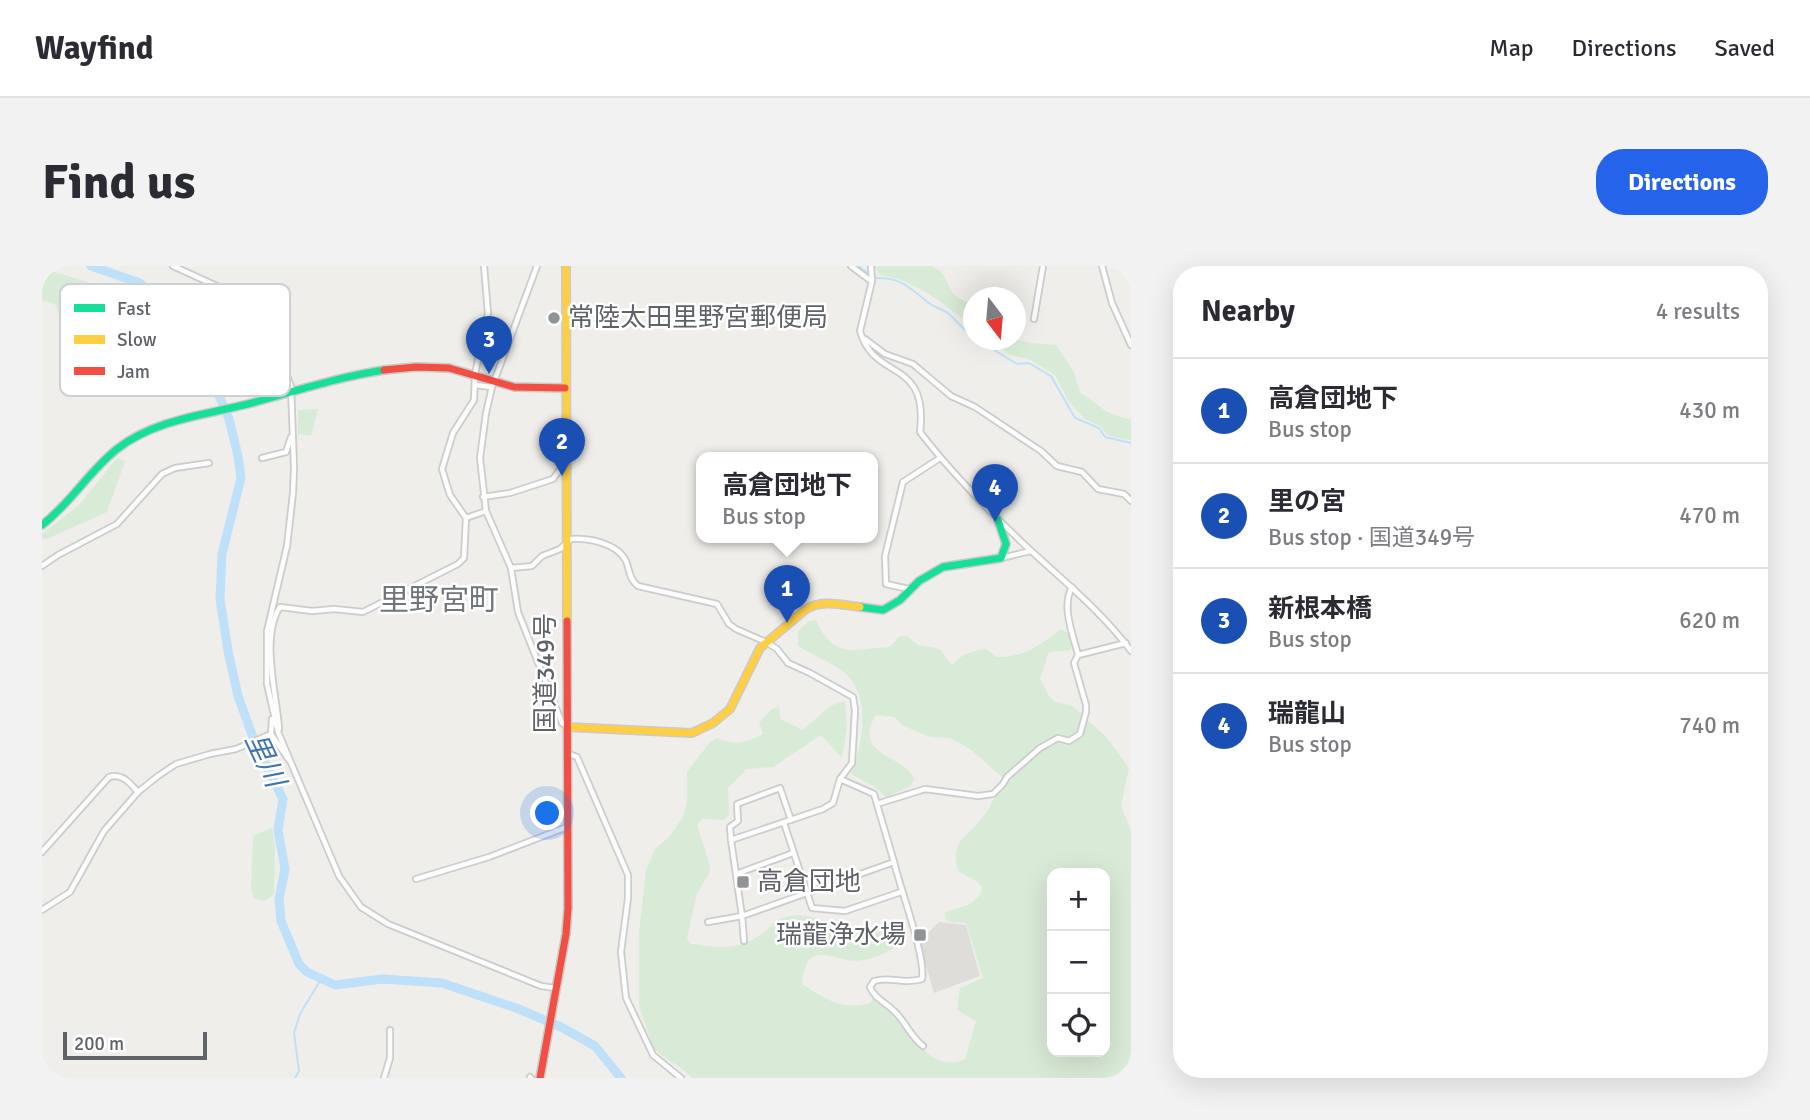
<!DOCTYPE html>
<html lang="en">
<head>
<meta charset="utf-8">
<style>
  body { margin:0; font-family:Signika,"Noto Sans JP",sans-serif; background:#f2f2f3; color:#2b2b33 }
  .controls { position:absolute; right:21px; bottom:21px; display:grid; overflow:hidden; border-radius:14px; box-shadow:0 7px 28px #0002 }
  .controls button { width:63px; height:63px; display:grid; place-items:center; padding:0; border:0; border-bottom:2px solid #e1e1e2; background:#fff; color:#2b2b33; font:35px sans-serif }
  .compass { position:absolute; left:921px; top:21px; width:63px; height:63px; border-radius:50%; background:#fff; box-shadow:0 7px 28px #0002; rotate:164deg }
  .scale { position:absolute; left:21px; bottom:18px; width:144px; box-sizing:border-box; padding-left:7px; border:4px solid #5f6368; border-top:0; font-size:19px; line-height:24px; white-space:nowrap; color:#5f6368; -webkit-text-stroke:5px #fff; paint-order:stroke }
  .you { position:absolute; left:506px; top:548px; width:24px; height:24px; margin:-18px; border:5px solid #fff; border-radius:50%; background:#1a73e8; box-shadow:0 0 0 10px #1a73e833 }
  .badge { display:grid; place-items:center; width:46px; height:46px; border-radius:50%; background:#2563eb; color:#fff; font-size:23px; font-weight:700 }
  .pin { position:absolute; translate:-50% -58px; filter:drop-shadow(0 2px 4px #0008) }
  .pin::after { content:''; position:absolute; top:37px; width:24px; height:21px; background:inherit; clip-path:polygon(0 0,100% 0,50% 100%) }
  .popup { position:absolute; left:654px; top:186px; width:182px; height:91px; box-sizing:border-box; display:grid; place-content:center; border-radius:14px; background:#fff; filter:drop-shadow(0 2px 5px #0005); font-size:23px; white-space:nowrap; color:#7c7c81 }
  .popup b { font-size:26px; color:#2b2b33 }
  .popup::after { content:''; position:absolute; left:50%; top:100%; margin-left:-14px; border:14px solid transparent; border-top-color:#fff }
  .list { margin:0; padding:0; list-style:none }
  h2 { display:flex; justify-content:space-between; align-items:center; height:91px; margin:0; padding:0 28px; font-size:30px }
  h2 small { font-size:23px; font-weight:400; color:#7c7c81 }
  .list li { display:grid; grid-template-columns:46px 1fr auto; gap:21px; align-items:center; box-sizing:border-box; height:105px; padding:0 28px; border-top:2px solid #e1e1e2 }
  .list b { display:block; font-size:26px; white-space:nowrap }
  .list p { margin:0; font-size:23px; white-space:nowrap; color:#7c7c81 }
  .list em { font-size:23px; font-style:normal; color:#7c7c81 }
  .icon { flex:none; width:38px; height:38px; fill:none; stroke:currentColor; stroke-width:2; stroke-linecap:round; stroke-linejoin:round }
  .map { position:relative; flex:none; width:1089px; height:812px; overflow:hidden; border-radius:28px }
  header { display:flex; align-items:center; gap:42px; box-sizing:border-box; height:98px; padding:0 35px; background:#fff; border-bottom:2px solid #e1e1e2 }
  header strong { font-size:33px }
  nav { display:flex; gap:38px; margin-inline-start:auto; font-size:24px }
  .intro { display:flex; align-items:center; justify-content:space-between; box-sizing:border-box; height:168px; padding:0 42px }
  h1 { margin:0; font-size:49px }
  .button { padding:18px 32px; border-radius:28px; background:#2563eb; color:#fff; font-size:24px; font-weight:700 }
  main { display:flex; gap:42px; padding:0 42px }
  aside { flex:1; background:#fff; border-radius:28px; box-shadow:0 7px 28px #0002 }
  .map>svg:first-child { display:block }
  .industrial { fill:#dfddda }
  .green { fill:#d8ebd6; fill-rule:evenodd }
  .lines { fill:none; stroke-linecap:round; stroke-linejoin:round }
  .stream { stroke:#bfe0f9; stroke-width:2 }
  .river { stroke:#bfe0f9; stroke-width:9 }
  .street-casing { stroke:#cbcccc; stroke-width:8 }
  .fast-casing { stroke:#cacacb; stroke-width:10 }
  .slow-casing { stroke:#cacacb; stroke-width:10 }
  .jam-casing { stroke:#cacacb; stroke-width:10 }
  .street { stroke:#fdfcfc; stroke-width:4.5 }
  .fast { stroke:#16e098; stroke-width:7 }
  .slow { stroke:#ffcf43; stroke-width:7 }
  .jam { stroke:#f24e42; stroke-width:7 }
  .poi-dot { fill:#919496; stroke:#fff; stroke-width:2.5 }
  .labels { text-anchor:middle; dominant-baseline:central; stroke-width:5; stroke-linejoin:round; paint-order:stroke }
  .poi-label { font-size:26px; fill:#5f6368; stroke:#fff; text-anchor:start }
  .street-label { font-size:26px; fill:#5f6368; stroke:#fff }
  .water-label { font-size:28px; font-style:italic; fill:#4174aa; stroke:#fff }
  .quarter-label { font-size:30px; fill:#70757a; stroke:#fff }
  .key { fill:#fff; stroke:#cfd0d2; stroke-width:2 }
  .key-label { font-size:19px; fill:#5f6368 }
</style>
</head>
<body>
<header>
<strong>Wayfind</strong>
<nav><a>Map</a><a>Directions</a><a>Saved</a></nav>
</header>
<div class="intro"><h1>Find us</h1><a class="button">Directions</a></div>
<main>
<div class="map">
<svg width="1089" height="812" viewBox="0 0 1089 812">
  <rect width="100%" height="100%" fill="#efeeea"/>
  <!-- industrial -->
  <polygon class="industrial" points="897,656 924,659 938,710 892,727 877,675"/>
  <!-- green -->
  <g class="green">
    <path d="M833,0H890C907,8 903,20 914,30C920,35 929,36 931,44C933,49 931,56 931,61C903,39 873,13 838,9Z"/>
    <polygon points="0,2 92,31 87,131 58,122 57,89 28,82 13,38 0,34"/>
    <polygon points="973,73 988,77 1014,79 1032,106 1038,126 1065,146 1089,154 1089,174 1067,170 1058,160 1044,154 1027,136 1013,109 987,93 968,89 948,74"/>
    <polygon points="276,143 269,170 256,168 256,144"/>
    <polygon points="75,192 83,195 65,246 5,273 0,272 0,268 38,238"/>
    <path d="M774,354C792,394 810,383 848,381L858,370H865L876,379L898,383L910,399L921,389L943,382L955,391C983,391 997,380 1019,363L1029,369V384L1007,386L998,412L1007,430L1012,435L1032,441L1065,472L1087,502L1079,540L1089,565V812H650C638,798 621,794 611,781L597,740V667L604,604L613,583L628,570L641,551L645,536V506L668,476L675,472C694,480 703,477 721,468L717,456L730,443L737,441L739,453L761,464L788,440L803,435L805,463L800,492L779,469L731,501L705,503L686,522L687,548L682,554L660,553L655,559L668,599L667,608L655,627L645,672L649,678C679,681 695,686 721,667C728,662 734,654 742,651C769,644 791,660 816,665C832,668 848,662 864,669V673C851,685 831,694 813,695C799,695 782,684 769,692C762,698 761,710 760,718C784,733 799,745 828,737L831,730H839C863,749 883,812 923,793L934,755L915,744L918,722L941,712L924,657L906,656L902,647L928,638L939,628L940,621L936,616L916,605C908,573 925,572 940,552C950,540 955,526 960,511L928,483L908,472L888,471L860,459L852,451L834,449C809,490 862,488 872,513L869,520L844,531L833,521L809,508C821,480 829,431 804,408C793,398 770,389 756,380V365L767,355ZM1010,607H1063V786H1010Z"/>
    <polygon points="230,562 233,580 232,628 223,635 211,632 209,620 211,570"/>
  </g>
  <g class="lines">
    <!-- stream -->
    <g class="stream">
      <polyline points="816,0 827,8"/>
      <path d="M833,12C860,11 867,22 887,37C893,42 901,43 907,48C916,56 921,64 931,70"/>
      <polyline points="936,74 975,98 987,97 1009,110 1033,152 1057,162 1063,171 1089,177"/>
      <polyline points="253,812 257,805 252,767 258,748 279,713"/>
    </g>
    <!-- river -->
    <polyline class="river" points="49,0 98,17 116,35 137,60 168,108 187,153 196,190 199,212 180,288 178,333 186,385 196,430 213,477 241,533 236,564 243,603 237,633 239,655 257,698 265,706 293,719 340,713 400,717 474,742 519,761 553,780 579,812"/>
    <!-- street casing -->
    <g class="street-casing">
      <g id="street">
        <polyline points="131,0 177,21 217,51 231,74 249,120 252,202 251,227 245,280 225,365 225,418 236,466 297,610 319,641 346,658 499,720 513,722"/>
        <polyline points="495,0 450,121 444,147 438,192 444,245 469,302 476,346 520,457 525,461"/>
        <polyline points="809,0 829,15"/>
        <path d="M829,0L830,15L818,65C832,116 887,91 878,166C911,209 948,246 987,283C1022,315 1061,347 1089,385"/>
        <polyline points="1060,0 1070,37 1089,79"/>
        <polyline points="992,53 1001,0"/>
        <polyline points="823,73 843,88 871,98 909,130 933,141 999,185 1015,200 1040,206 1056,223 1082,228 1089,235"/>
        <polyline points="433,119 450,121"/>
        <polyline points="220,192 244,186 249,171"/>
        <polyline points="441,231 468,227 511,213 524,195"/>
        <polyline points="424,252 408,229 400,203 411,167 432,134 433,108 446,47 442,0"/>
        <polyline points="960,292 988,285"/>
        <polyline points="0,300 16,289 75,258 120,208 133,202 167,197"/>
        <path d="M469,302L490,300L500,290L518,283L529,273C547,272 575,277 584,295C588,305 587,313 596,320L675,338L687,358L694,363L724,376L735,383L746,397L768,407L811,431L813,444L810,497L798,513L791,537L781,543L689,574L700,650L852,596C858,622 884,691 880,713C861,719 850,710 832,715L828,721C832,732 844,737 852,745C864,756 868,770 881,780"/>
        <polyline points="867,323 844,318 843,290 861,216 898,192"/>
        <polyline points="1036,389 1084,377"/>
        <polyline points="230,453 229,468 247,494"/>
        <path d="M237,463C235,430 218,371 238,341L270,345L292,343L321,346L416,298L422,292L424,252L444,245"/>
        <polyline points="527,488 535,491 586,609 586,632 579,686 584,732 611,789 639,812"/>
        <polyline points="798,513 832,528 852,596"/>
        <path d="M835,538L883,523L936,530L951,528L961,518L965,511L998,482L1016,472L1027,475L1038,468L1044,446V439L1032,397L1036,389C1031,369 1019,340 1030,321"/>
        <polyline points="742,557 770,642 803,645 859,626"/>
        <polyline points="689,574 688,561 696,555 695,538 738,522 749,554"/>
        <path d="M0,586L67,511C80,507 88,517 96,526"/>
        <polyline points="694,608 751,587"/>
        <polyline points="374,613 447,591 525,561"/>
        <polyline points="0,644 28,626 62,565 96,526 116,510 134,498 168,488 194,483 229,468"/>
        <polyline points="666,656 700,650 702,675"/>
        <polyline points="488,811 489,812"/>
        <polyline points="342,812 348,792 348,764"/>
      </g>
    </g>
    <!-- fast casing -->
    <g class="fast-casing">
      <g id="fast">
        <path d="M0,259C29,237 47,205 75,183C112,154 162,149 206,138C251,126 296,111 342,104"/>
        <polyline points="818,341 841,344 858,334 877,315 901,301 959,292 964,278 956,254"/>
      </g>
    </g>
    <!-- slow casing -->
    <g class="slow-casing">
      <g id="slow">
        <polyline points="524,0 525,355"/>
        <path d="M525,461L650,467L671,457L688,443L718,382L763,344C779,333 800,339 818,341"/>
      </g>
    </g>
    <!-- jam casing -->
    <g class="jam-casing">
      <g id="jam">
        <polyline points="342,104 374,101 407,102 472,121 523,122"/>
        <polyline points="498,812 524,668 526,642 525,355"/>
      </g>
    </g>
    <!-- street -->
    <use href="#street" class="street"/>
    <!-- fast -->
    <use href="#fast" class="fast"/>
    <!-- slow -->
    <use href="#slow" class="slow"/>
    <!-- jam -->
    <use href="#jam" class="jam"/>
  </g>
  <!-- markers -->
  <g class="poi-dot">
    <circle cx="512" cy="52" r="7"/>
    <rect x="694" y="609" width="14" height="14" rx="3.5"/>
    <rect x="871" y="662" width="14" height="14" rx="3.5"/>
  </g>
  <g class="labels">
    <!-- poi labels -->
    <g class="poi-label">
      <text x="526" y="52">常陸太田里野宮郵便局</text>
      <text x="715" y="616">高倉団地</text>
      <text x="864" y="669" text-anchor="end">瑞龍浄水場</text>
    </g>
    <!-- street labels -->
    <g class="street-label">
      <text transform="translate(504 407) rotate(-90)">国道349号</text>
    </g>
    <!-- water labels -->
    <g class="water-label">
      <text transform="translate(223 494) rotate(65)">里川</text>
    </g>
    <!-- quarter labels -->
    <g class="quarter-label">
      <text x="397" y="334">里野宮町</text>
    </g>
  </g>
  <!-- legend -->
  <rect x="18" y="18" width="230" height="112" rx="10" class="key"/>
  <rect x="32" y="38" width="31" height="8" fill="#16e098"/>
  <rect x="32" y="69" width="31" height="9" fill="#ffcf43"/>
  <rect x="32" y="101" width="31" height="8" fill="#f24e42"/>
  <g class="key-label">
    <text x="75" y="49">Fast</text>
    <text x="75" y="80">Slow</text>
    <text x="75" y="112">Jam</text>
  </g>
</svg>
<div class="controls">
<button>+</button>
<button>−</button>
<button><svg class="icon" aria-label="locate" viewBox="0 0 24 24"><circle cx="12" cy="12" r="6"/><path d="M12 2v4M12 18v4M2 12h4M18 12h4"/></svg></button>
</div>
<svg class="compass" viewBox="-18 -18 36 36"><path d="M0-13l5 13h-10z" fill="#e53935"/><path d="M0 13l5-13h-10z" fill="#7c7c81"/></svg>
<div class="scale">200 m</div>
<div class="you"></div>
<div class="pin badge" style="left:745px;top:357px;background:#1a4fb4">1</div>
<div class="popup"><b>高倉団地下</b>Bus stop</div>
<div class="pin badge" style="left:520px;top:210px;background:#1a4fb4">2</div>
<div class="pin badge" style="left:447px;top:108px;background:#1a4fb4">3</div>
<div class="pin badge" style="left:953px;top:256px;background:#1a4fb4">4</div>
</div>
<aside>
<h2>Nearby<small>4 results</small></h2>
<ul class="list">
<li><span class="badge" style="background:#1a4fb4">1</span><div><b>高倉団地下</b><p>Bus stop</p></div><em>430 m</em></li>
<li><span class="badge" style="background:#1a4fb4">2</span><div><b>里の宮</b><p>Bus stop · 国道349号</p></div><em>470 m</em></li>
<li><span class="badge" style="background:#1a4fb4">3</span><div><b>新根本橋</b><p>Bus stop</p></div><em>620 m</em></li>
<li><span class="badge" style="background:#1a4fb4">4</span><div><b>瑞龍山</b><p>Bus stop</p></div><em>740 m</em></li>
</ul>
</aside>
</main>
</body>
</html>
